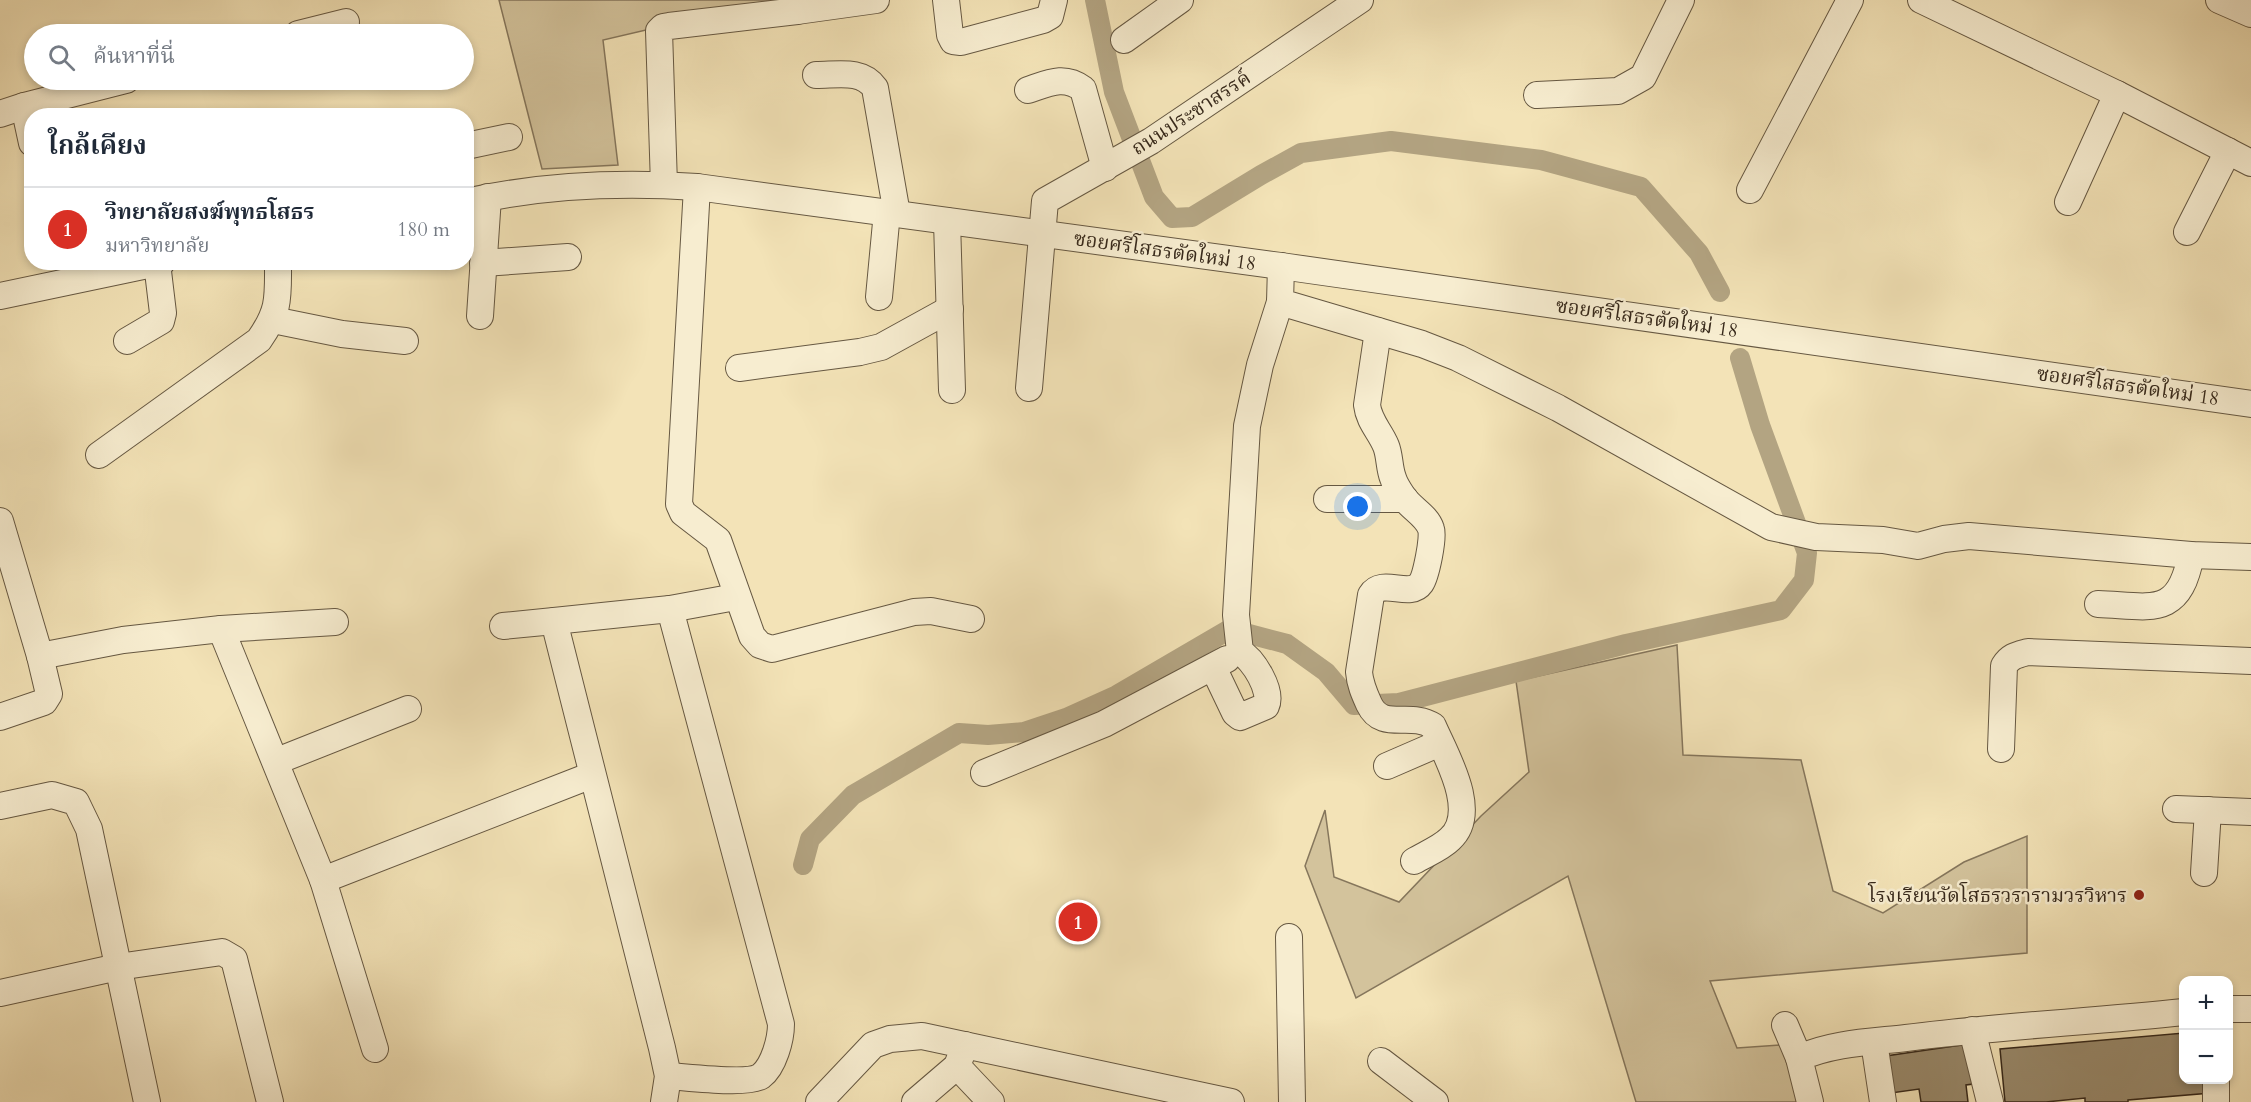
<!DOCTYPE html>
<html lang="th">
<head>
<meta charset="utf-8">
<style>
  body { margin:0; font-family:Cardo,"Noto Serif Thai",serif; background:#f6f6f7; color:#1f2937 }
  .controls { position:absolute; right:18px; bottom:18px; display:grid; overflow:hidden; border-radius:12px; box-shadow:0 3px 9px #0003 }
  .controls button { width:54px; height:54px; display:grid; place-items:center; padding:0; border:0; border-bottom:2px solid #e0e1e3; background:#fff; color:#1f2937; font:30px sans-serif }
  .you { position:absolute; left:1358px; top:507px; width:21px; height:21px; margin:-15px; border:4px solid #fff; border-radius:50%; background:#1a73e8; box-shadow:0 0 0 9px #1a73e833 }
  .badge { display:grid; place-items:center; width:39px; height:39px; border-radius:50%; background:#d93025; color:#fff; font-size:20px; font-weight:700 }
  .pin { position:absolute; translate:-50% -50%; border:3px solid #fff; box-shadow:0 2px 6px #0006 }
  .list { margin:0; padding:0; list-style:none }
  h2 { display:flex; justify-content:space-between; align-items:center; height:78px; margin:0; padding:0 24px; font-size:26px }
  h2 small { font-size:20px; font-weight:400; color:#747a83 }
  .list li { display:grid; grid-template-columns:39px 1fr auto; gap:18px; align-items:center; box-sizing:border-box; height:84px; padding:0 24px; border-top:2px solid #e0e1e3 }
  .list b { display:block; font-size:22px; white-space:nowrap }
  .list p { margin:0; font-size:20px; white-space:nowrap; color:#747a83 }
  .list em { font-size:20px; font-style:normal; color:#747a83 }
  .icon { flex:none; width:33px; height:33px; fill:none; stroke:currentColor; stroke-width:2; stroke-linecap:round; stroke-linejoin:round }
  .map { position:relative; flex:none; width:2251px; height:1102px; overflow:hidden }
  .search { position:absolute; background:#fff; box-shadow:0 3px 9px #0003; left:24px; top:24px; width:450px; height:66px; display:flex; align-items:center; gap:15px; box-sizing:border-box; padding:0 21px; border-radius:33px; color:#747a83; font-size:22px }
  .panel { position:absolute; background:#fff; box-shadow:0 3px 9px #0003; left:24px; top:108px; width:450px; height:162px; border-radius:24px }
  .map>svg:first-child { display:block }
  .green { fill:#d3c39c; stroke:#85765c; stroke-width:1.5 }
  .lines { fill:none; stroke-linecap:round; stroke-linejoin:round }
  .canal { stroke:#b3a482; stroke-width:20 }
  .building { fill:#998a6c; stroke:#37291b; stroke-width:1.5 }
  .minor-casing { stroke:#665842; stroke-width:28 }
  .minor { stroke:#f7edd0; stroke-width:26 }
  .poi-dot { fill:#8f2418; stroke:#f7edd0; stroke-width:2 }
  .labels { text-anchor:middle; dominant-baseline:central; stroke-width:5; stroke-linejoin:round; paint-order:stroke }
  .street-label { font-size:20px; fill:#37291b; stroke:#f7edd0 }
  .poi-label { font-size:20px; fill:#37291b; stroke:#f7edd0; text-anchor:end }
</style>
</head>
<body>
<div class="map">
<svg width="2251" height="1102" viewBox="0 0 2251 1102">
  <rect width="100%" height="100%" fill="#f3e3b7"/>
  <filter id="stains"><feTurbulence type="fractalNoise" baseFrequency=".00333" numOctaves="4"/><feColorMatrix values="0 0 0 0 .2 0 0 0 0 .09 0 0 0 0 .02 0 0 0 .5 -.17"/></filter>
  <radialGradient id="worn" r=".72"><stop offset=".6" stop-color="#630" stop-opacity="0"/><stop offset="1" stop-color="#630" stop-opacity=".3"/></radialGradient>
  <!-- green -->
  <g class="green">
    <polygon points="499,0 790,0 693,19 603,40 618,165 542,169"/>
    <polygon points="1677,645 1683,755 1801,760 1833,891 1883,913 1964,862 2027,836 2027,953 1710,981 1737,1048 1793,1044 1802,1102 1636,1102 1568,876 1356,998 1305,866 1325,810 1334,877 1399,902 1481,816 1529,772 1516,681"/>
  </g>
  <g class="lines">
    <!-- canal -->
    <g class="canal">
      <polyline points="1095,0 1114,92 1154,197 1172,218 1192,217 1261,175 1301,153 1391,141 1541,160 1641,187 1699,253 1720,292"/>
      <polyline points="803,865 810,839 853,795 959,733 988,735 1024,732 1066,718 1117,695 1230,629 1287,644 1326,672 1354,705 1399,703 1626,644 1781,610 1804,580 1807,553 1760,425 1740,358"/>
    </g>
  </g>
  <!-- building -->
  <g class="building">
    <polygon points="2184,1033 2184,1080 2210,1080 2211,1093 2128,1100 2128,1102 2085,1102 2085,1098 2046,1102 2005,1102 2000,1049"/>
    <polygon points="1975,1043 1981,1083 1966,1085 1968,1102 1921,1102 1919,1089 1884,1094 1879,1057"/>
  </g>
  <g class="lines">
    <!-- minor casing -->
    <g class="minor-casing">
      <g id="minor">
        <polyline points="946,0 950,35 953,41 961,42 1043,20 1050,16 1054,0"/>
        <polyline points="1921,0 2117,94 2251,163"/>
        <polyline points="2219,0 2251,14"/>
        <polyline points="797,11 876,0"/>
        <polyline points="298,34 346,22"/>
        <polyline points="1124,40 1180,0"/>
        <path d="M816,75C838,75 862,69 875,88L897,214"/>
        <path d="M1028,90C1049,83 1064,75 1083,89L1105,168"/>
        <polyline points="1537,95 1618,91 1643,77 1681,0"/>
        <polyline points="0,114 24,106"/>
        <polyline points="32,143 24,106 126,80"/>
        <polyline points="466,146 509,137"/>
        <polyline points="664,185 659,31 663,27 669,26 797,11 799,0"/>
        <polyline points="697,187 679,504 683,513 718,540 752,636 760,645 772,649 914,612 931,611 971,619"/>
        <polyline points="1750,190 1850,0"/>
        <path d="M466,202C542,185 620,182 697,187L1281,266L2251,404"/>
        <polyline points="2068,202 2117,94"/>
        <polyline points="947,221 952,390"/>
        <polyline points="2187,232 2228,151"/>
        <polyline points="483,263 568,257"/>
        <polyline points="1281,266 1280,302 1422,344 1458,358 1558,408 1771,527 1816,537 1883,540 1918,546 1944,539 1969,536 2191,555 2251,557"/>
        <polyline points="0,296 162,262"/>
        <polyline points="879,297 887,212"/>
        <polyline points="480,316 488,197"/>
        <polyline points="273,320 342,334 405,341"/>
        <path d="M1378,331L1367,405C1369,422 1380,431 1386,446C1390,456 1389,468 1393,478C1395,485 1400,492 1404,498C1412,509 1427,516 1431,529C1434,537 1426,576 1421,583C1410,599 1382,577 1371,595L1359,672C1360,684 1364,693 1369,704C1382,732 1410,711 1433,726C1445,754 1480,812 1450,839C1441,848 1426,854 1414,861"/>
        <polyline points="127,341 161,321 163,313 157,263"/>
        <polyline points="739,368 860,352 881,347 950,309"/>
        <polyline points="1029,388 1045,201 1151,141 1360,0"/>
        <path d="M99,455L259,340C280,310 278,298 278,262"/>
        <polyline points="1327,499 1405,499"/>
        <polyline points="0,521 40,656 49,694 44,702 0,717"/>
        <path d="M2098,604C2151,606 2179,619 2191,555"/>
        <polyline points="503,626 554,621"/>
        <polyline points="221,629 323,880"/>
        <polyline points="40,656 123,640 221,629 335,622"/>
        <path d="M1213,667L1235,713L1240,717L1266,706C1273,691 1253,659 1240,652L1236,615L1247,426L1260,365L1280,302"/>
        <path d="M2001,749L2004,666C2010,656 2017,655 2028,652L2251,661"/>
        <polyline points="277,761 408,709"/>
        <polyline points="1387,766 1440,743"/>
        <polyline points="984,773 1104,724 1227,659"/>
        <polyline points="0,806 52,795 76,802 89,829 147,1102"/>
        <polyline points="2176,809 2251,812"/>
        <polyline points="2204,873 2208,810"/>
        <polyline points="1289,937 1292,1102"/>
        <polyline points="0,993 118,967 222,952 234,959 270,1102"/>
        <polyline points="2228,1009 2251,1009"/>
        <polyline points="1785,1025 1799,1058"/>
        <polyline points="1972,1030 1990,1102"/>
        <polyline points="1874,1042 1883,1102"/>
        <polyline points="375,1049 323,880 592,775"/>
        <polyline points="1381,1061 1435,1102"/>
        <polyline points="957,1066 991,1102"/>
        <path d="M668,1076C686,1077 748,1085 761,1076C774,1066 781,1039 781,1024L670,609"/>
        <polyline points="2216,1080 2216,1102"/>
        <polyline points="664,1102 668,1076 662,1048 554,621 670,609 730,598"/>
        <polyline points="819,1102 873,1045 890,1039 922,1036 1231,1102"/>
        <polyline points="915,1102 957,1066 965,1045"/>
        <path d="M1810,1102L1799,1058C1832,1043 1871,1042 1906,1038C1998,1026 2091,1022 2184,1012"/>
      </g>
    </g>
    <!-- minor -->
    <use href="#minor" class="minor"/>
  </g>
  <!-- markers -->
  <circle class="poi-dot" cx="2139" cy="895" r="6"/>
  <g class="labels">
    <!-- street labels -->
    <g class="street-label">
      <text transform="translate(1191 113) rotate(-33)">ถนนประชาสรรค์</text>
      <text transform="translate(1165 251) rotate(8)">ซอยศรีโสธรตัดใหม่ 18</text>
      <text transform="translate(1647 318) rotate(8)">ซอยศรีโสธรตัดใหม่ 18</text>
      <text transform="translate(2128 386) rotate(8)">ซอยศรีโสธรตัดใหม่ 18</text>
    </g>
    <!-- poi labels -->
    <g class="poi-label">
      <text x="2127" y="895">โรงเรียนวัดโสธรวรารามวรวิหาร</text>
    </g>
  </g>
  <rect width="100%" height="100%" filter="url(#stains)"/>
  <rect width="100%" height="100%" fill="url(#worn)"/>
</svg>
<div class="controls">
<button>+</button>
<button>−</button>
</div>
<div class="you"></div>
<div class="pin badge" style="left:1078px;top:922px">1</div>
<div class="search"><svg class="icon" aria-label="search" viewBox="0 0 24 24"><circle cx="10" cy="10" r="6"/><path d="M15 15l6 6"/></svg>ค้นหาที่นี่</div>
<section class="panel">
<h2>ใกล้เคียง<small></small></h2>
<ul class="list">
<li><span class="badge">1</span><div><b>วิทยาลัยสงฆ์พุทธโสธร</b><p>มหาวิทยาลัย</p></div><em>180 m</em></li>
</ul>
</section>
</div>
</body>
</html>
